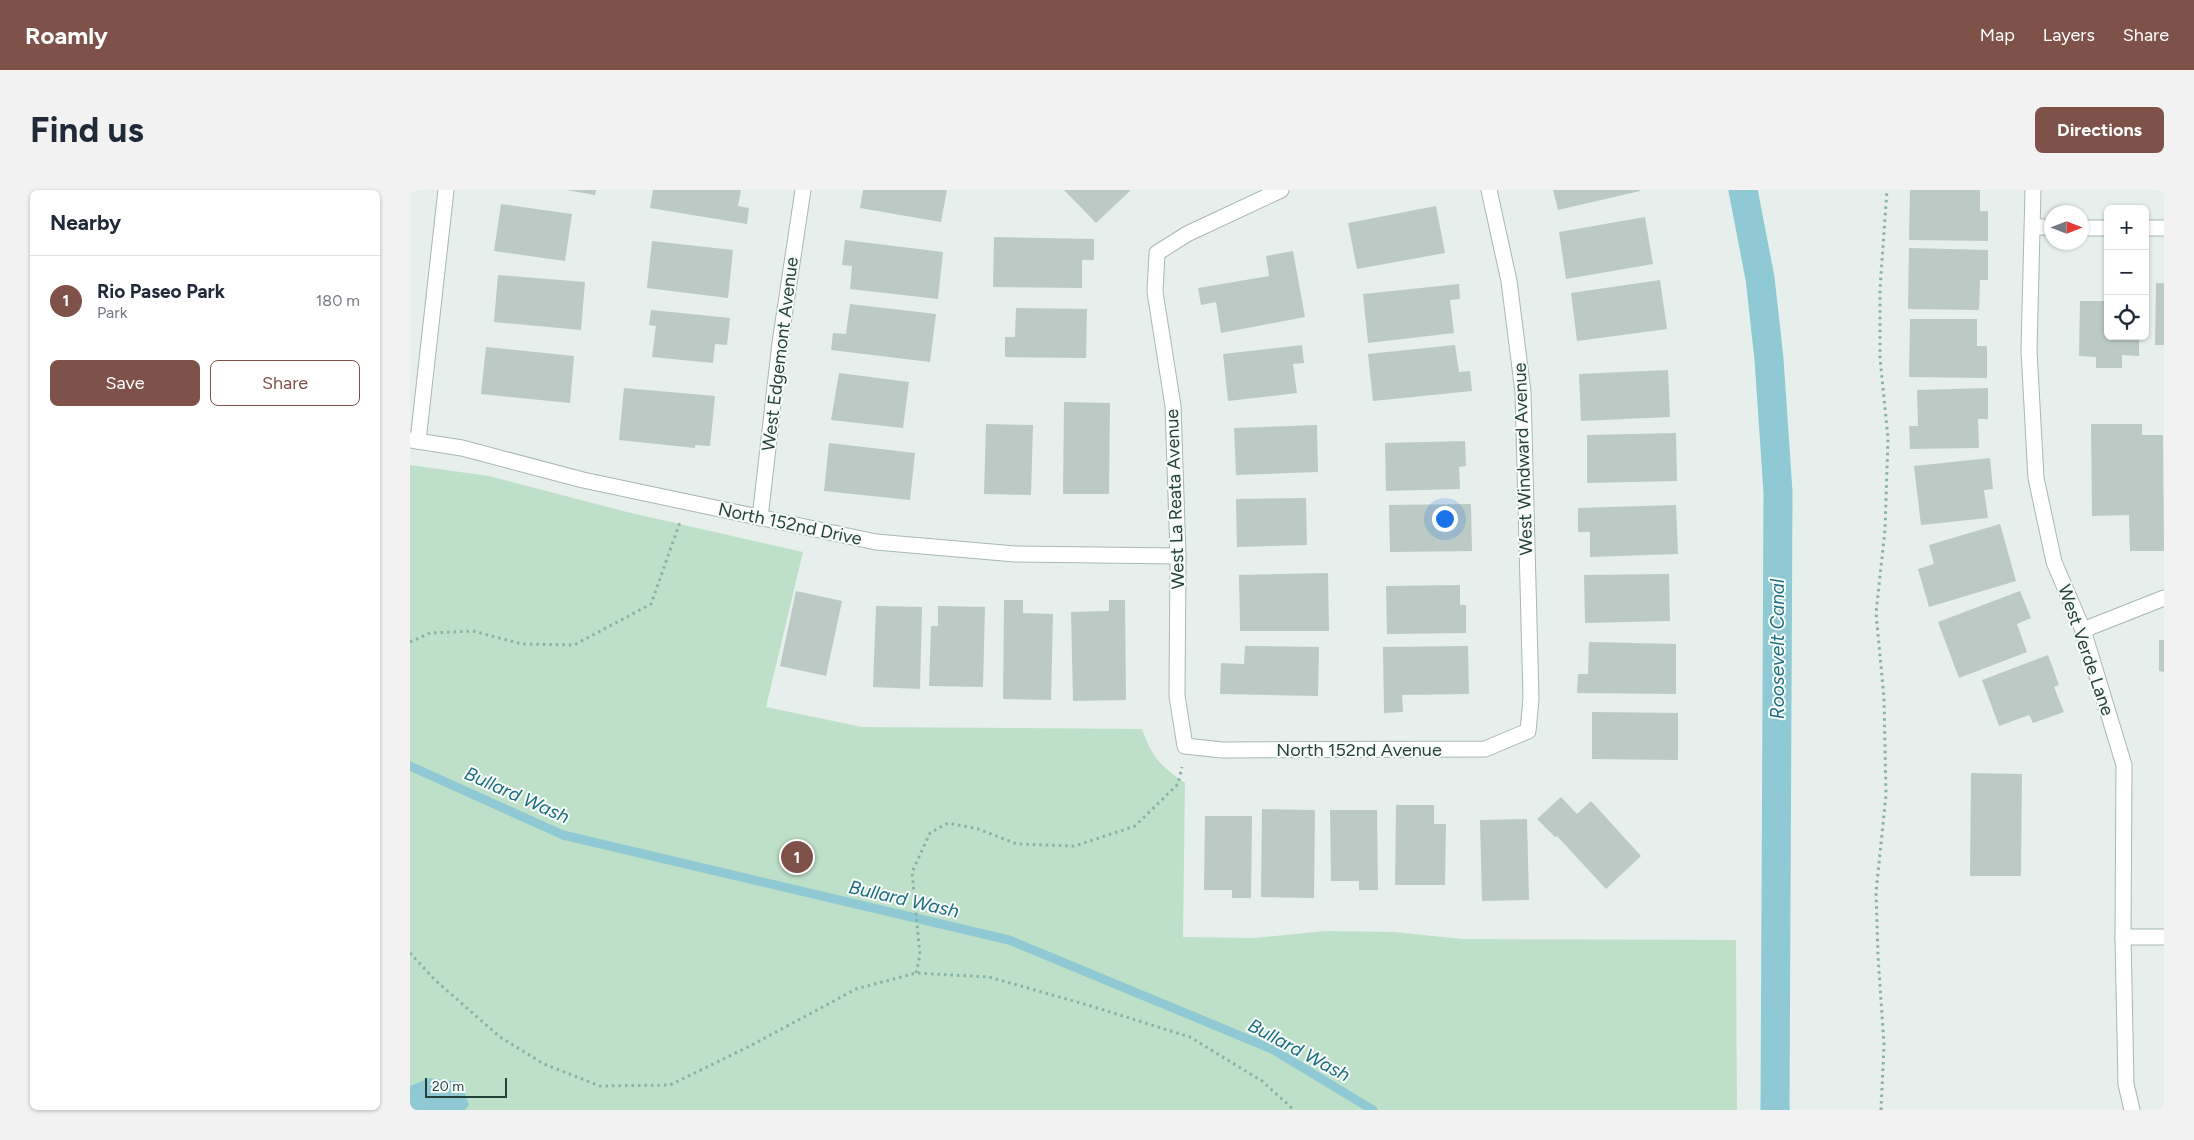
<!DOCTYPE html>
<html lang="en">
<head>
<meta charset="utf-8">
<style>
  body { margin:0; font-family:Figtree,sans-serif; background:#f2f2f3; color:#1f2937 }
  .controls { position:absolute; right:15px; top:15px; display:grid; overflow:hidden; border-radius:8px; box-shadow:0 1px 4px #0004 }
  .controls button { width:45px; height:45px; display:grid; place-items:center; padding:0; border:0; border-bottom:1px solid #e0e1e3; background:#fff; color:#1f2937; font:25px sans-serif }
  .compass { position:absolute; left:1634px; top:15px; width:45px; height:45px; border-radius:50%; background:#fff; box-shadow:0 1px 4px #0004; rotate:90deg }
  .scale { position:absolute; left:15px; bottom:12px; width:82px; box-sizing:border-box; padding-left:5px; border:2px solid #24423a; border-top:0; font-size:14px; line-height:18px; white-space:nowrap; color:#24423a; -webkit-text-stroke:4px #f7fbf9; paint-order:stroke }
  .you { position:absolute; left:1034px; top:328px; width:18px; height:18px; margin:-12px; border:4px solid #fff; border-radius:50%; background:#1a73e8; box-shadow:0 0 0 8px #1a73e833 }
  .badge { display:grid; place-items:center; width:32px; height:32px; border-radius:50%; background:#7f5249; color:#fff; font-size:16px; font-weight:700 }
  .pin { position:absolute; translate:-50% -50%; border:2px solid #fff; box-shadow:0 1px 5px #0006 }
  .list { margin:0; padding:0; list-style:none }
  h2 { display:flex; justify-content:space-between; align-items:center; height:65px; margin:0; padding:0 20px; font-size:21px }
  h2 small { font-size:16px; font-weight:400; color:#747a83 }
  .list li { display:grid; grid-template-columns:32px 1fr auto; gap:15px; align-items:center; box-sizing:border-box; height:90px; padding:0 20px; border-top:1px solid #e0e1e3 }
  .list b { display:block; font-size:19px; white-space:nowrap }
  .list p { margin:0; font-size:16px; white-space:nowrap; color:#747a83 }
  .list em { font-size:16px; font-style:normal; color:#747a83 }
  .actions { display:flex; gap:10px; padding:15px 20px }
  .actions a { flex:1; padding:11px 0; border:1px solid #7f5249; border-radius:8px; text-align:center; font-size:18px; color:#7f5249 }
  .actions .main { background:#7f5249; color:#fff }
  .icon { flex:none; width:28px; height:28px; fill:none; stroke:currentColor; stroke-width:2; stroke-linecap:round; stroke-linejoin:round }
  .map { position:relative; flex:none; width:1754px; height:920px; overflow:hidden; border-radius:8px }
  header { display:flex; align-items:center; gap:30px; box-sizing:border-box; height:70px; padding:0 25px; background:#7f5249; color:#fff }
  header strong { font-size:24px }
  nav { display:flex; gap:28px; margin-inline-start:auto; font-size:18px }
  .intro { display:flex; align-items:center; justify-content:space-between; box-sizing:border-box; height:120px; padding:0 30px }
  h1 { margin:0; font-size:35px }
  .button { padding:12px 22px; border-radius:8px; background:#7f5249; color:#fff; font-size:18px; font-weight:700 }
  main { display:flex; gap:30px; padding:0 30px }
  aside { flex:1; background:#fff; border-radius:8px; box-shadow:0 1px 4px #0004 }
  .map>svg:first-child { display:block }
  .green { fill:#bfe0c8 }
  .water { fill:#8ec9d4 }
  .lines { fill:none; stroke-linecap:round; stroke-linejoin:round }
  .stream { stroke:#8ec9d4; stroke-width:9 }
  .canal { stroke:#8ec9d4; stroke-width:29 }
  .building { fill:#bbcac4 }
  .minor-casing { stroke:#a8b8b2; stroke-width:17 }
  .path { stroke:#86b3a5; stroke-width:3; stroke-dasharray:2.5 4; stroke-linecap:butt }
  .minor { stroke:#fff; stroke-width:15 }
  .labels { text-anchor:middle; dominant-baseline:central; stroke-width:4; stroke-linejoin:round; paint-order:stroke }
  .street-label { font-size:18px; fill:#24423a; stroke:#f7fbf9 }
  .water-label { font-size:19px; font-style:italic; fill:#1c6f80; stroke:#f7fbf9 }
</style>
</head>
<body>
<header>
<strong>Roamly</strong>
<nav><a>Map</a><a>Layers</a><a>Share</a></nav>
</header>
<div class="intro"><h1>Find us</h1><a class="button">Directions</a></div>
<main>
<aside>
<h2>Nearby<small></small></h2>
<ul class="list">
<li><span class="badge">1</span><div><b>Rio Paseo Park</b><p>Park</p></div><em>180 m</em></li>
</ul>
<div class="actions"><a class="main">Save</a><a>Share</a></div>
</aside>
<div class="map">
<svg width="1754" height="920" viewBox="0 0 1754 920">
  <rect width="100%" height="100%" fill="#e6efeb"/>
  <!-- green -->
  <path class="green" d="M0,275L79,286L217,322L393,362L356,517L452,537L732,539C743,569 750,575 775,593L773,747L844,748L915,741L984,742L1052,749L1326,750L1327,920H0Z"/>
  <!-- water -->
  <polygon class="water" points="20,888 51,892 59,915 55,920 0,920 0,896"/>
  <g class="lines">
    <!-- stream -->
    <polyline class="stream" points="0,576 153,645 599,750 862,859 963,920"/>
    <!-- canal -->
    <polyline class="canal" points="1333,0 1350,88 1359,169 1368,302 1365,920"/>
  </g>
  <!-- building -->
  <g class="building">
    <polygon points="156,0 186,0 185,5"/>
    <polygon points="243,0 331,0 328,16 339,18 337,34 240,18"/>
    <polygon points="453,0 537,0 531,32 450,18"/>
    <polygon points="654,0 721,0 686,33"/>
    <polygon points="1143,0 1230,0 1230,1 1148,20"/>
    <polygon points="1500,0 1570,0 1570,21 1578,21 1578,51 1499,50"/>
    <polygon points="91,14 162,24 155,71 84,61"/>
    <polygon points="1026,16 1035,63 947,79 938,33"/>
    <polygon points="1235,27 1243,74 1156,89 1149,42"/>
    <polygon points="584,47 684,49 684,70 672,70 672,98 583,97"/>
    <polygon points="435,50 533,62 528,109 440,99 442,76 432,75"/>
    <polygon points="242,51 323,60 318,108 237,98"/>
    <polygon points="1499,58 1578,60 1578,90 1570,90 1569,120 1498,119"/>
    <polygon points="883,61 895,127 811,143 806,112 791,115 788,98 859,86 856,66"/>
    <polygon points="88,85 175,92 171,140 84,132"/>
    <polygon points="1250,90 1257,139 1167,151 1161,103"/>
    <polygon points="1746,93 1754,93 1754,155 1745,155"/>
    <polygon points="1049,94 1050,109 1040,110 1044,143 958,153 953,104"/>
    <polygon points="1670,111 1698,111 1698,146 1729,146 1729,166 1712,165 1712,178 1686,178 1686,167 1669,166"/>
    <polygon points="440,114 526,124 520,172 421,160 423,143 436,144"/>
    <polygon points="606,118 677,119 676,168 595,167 595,147 605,147"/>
    <polygon points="241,120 320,128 317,155 305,154 303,173 242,167 246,136 239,135"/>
    <polygon points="1500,129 1567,129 1567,156 1577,156 1577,188 1499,187"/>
    <polygon points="892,155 894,173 883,174 887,203 818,211 813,164"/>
    <polygon points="1045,155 1049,182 1060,181 1062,201 963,211 958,164"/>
    <polygon points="76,157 164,166 160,213 71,204"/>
    <polygon points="1258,180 1260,227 1171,231 1169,184"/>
    <polygon points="429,183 499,192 493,238 421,230"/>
    <polygon points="214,198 305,206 300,256 285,255 285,258 209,250"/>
    <polygon points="1578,198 1578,229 1568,229 1569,258 1500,259 1499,236 1508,236 1507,200"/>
    <polygon points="654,212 700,213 699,304 653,304"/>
    <polygon points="576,234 623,235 621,305 574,304"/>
    <polygon points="1681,234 1732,234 1732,245 1753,245 1754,361 1720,361 1719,325 1682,326"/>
    <polygon points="907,235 908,282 826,285 824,238"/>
    <polygon points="1266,243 1267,291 1177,293 1177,245"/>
    <polygon points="1055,251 1056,276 1049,277 1050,299 976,301 975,253"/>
    <polygon points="419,253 505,263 500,310 414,301"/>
    <polygon points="1580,268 1583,299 1574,300 1578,328 1511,335 1504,276"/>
    <polygon points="896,308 897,355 827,357 826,309"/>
    <polygon points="1061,314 1062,361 980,362 979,315"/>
    <polygon points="1266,315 1268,364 1180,367 1180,342 1168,342 1168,318"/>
    <polygon points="1590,334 1606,391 1519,417 1508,379 1524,374 1519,355"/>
    <polygon points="918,383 919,441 830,441 829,385"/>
    <polygon points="1259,384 1260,431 1175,433 1174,385"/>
    <polygon points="1050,395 1050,415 1056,415 1056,443 977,444 976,396"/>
    <polygon points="386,401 432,411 416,486 370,476"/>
    <polygon points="1610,401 1621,428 1607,434 1617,462 1549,488 1528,432"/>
    <polygon points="594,410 613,410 613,423 643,424 641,510 593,509"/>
    <polygon points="699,410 715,410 716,510 663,511 661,422 699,421"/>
    <polygon points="466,416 512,417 510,499 463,497"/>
    <polygon points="528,416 575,417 573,497 519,496 521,436 528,436"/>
    <polygon points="1749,450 1754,450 1754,482 1749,481"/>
    <polygon points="1179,452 1266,454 1266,504 1167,503 1168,484 1178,484"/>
    <polygon points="835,456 909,457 908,506 810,504 811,473 834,474"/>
    <polygon points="1058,456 1059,504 992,505 993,522 974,523 973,457"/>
    <polygon points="1638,465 1649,495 1644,497 1654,522 1623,533 1619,525 1589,536 1572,490"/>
    <polygon points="1182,522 1268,523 1268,570 1182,569"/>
    <polygon points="1561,583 1612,584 1611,686 1560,686"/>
    <polygon points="1151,607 1167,624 1181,611 1231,666 1196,699 1147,646 1145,647 1127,629"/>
    <polygon points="986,615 1024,615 1024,634 1036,634 1035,695 985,695"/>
    <polygon points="852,619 905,620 904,708 851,707"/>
    <polygon points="920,620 967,620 968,700 949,700 949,691 921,691"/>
    <polygon points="795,626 842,626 841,708 822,708 822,700 794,700"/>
    <polygon points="1117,629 1119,710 1072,711 1070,630"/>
  </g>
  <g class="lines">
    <!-- minor casing -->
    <g class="minor-casing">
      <g id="minor">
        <polyline points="871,0 777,44 747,63 745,102 763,216 768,366 767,506 775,556 812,560 1075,559 1118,541 1121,509 1113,202 1099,91 1079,0"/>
        <polyline points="1623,0 1619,161 1626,288 1644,372 1673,440 1714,575 1713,747 1716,894 1722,920"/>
        <polyline points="1623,37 1642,37"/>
        <polyline points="1672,38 1698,38"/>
        <polyline points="1735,38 1754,38"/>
        <polyline points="0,250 52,258 173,290 466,352 605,364 768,366"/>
        <polyline points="8,251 36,0"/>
        <polyline points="350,328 370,153 393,0"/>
        <polyline points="1673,440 1754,408"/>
        <polyline points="1713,747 1754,747"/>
      </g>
    </g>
    <!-- path -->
    <g class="path">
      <polyline points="0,452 20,443 63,441 112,454 164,455 241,414 270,332"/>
      <polyline points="0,763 25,790 90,847 134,874 190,896 260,895 340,856 446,799 506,783 579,787 681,816 780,847 852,891 884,920"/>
      <polyline points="506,783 510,765 502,682 520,643 538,633 568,639 607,654 665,656 725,636 768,594 772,577"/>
      <polyline points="1471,920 1474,855 1468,766 1466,702 1476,605 1474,508 1466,423 1475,340 1478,248 1470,168 1470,99 1477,0"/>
    </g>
    <!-- minor -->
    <use href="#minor" class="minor"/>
  </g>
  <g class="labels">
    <!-- street labels -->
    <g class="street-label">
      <text transform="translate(370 164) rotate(-83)">West Edgemont Avenue</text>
      <text transform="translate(1113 269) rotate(-92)">West Windward Avenue</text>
      <text transform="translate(765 309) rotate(-92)">West La Reata Avenue</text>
      <text transform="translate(380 334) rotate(12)">North 152nd Drive</text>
      <text transform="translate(1676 460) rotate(71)">West Verde Lane</text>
      <text x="949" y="560">North 152nd Avenue</text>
    </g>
    <!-- water labels -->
    <g class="water-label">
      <text transform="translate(1367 459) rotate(-90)">Roosevelt Canal</text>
      <text transform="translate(107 605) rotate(24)">Bullard Wash</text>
      <text transform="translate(494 709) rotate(13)">Bullard Wash</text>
      <text transform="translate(889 860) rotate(28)">Bullard Wash</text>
    </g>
  </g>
</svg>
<div class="controls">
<button>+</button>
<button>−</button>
<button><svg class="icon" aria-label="locate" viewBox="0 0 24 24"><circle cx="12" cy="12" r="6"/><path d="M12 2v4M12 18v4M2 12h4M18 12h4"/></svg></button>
</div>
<svg class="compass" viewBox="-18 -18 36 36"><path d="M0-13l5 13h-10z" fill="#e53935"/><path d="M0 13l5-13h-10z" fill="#747a83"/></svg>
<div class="scale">20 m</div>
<div class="you"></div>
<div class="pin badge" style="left:387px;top:667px">1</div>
</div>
</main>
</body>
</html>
